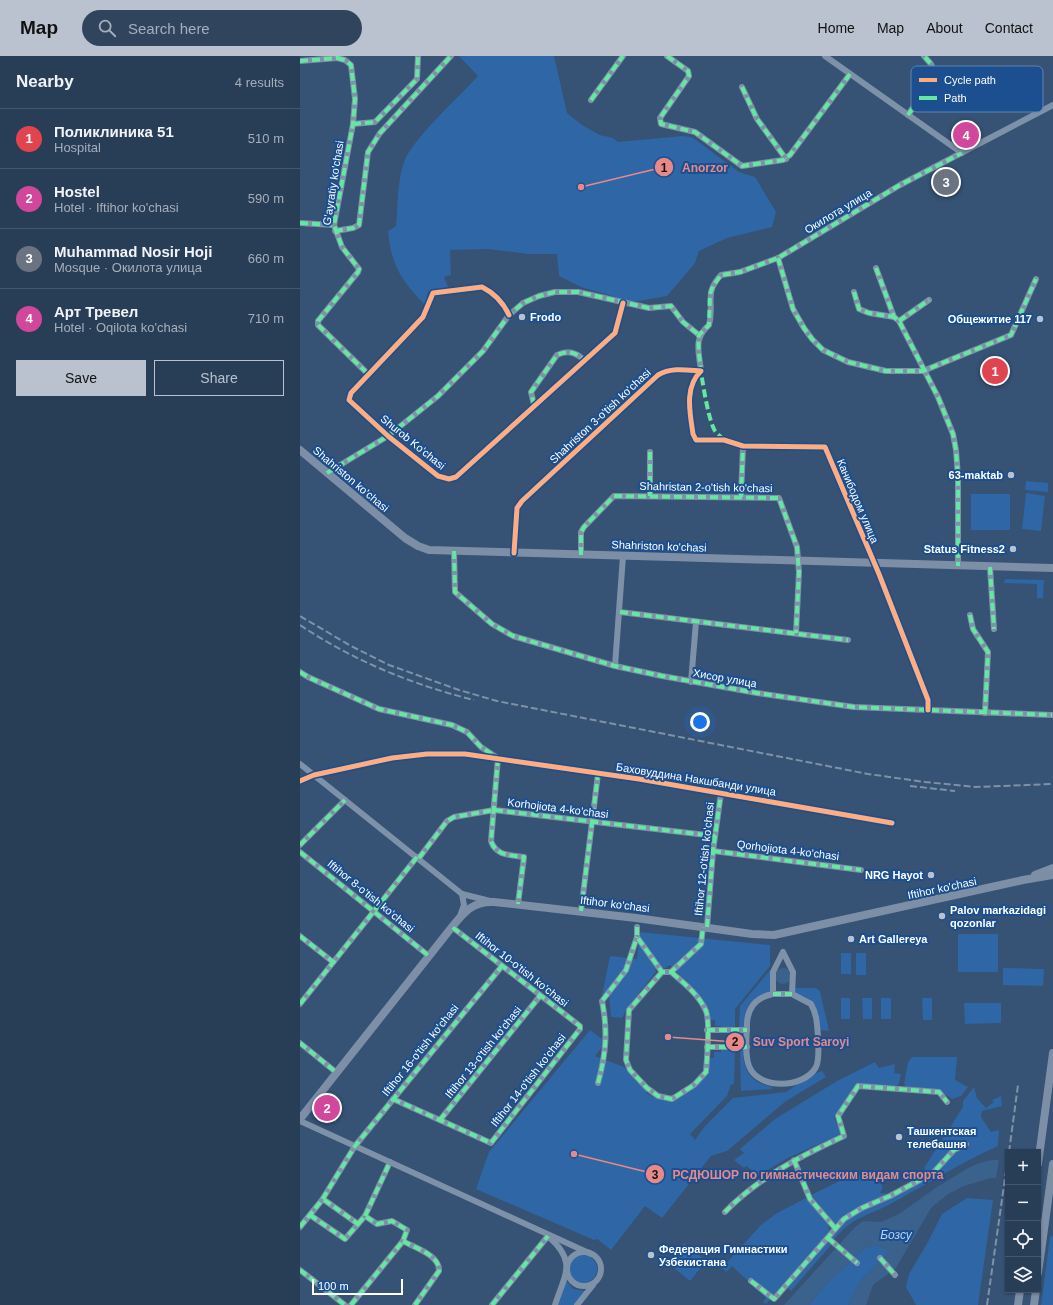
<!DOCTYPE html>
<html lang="en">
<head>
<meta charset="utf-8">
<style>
  body { margin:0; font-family:Arial,sans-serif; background:#30455d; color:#f1f3f6 }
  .controls { position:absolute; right:12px; bottom:12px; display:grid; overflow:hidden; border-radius:0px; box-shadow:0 1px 3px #0004 }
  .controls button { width:36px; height:36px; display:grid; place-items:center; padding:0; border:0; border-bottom:1px solid #44576d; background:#283e57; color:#f1f3f6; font:20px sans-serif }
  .scale { position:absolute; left:12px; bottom:10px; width:91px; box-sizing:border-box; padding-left:4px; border:2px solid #fff; border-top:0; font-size:11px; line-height:14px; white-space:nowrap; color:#fff; -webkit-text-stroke:3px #1b4f8f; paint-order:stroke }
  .you { position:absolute; left:400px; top:666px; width:14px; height:14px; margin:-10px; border:3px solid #fff; border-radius:50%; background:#1a73e8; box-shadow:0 0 0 6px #1a73e833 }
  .badge { display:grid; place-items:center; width:26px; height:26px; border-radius:50%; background:#b9c2ce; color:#fff; font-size:13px; font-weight:700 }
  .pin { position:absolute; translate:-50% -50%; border:2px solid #fff; box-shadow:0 1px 4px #0006 }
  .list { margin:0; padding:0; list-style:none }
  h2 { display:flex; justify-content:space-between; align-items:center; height:52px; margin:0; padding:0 16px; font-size:17px }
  h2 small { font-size:13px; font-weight:400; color:#a5aeba }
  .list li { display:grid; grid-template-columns:26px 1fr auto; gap:12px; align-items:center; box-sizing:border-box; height:60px; padding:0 16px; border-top:1px solid #44576d }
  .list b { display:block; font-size:15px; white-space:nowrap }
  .list p { margin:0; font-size:13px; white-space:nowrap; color:#a5aeba }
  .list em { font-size:13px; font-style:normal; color:#a5aeba }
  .actions { display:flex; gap:8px; padding:12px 16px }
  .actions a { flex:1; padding:9px 0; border:1px solid #b9c2ce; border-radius:0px; text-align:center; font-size:14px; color:#b9c2ce }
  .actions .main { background:#b9c2ce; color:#111 }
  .icon { flex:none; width:22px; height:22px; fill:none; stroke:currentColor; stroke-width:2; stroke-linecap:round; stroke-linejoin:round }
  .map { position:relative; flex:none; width:753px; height:1249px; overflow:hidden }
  header { display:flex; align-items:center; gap:24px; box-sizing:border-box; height:56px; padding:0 20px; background:#b9c2ce; color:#111 }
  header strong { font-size:19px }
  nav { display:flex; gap:22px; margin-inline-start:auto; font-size:14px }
  .search { width:280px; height:36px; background:#30455d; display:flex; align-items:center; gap:10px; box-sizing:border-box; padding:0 14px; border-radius:22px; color:#a5aeba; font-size:15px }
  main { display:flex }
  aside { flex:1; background:#283e57 }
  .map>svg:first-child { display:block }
  .green { fill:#2f66a5 }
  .water { fill:#3b618d }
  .pier { fill:#365274 }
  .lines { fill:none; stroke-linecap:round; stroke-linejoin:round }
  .minor { stroke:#7d92a8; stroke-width:6 }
  .major { stroke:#7d8ea7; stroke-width:8 }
  .rail { stroke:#7e92a7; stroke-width:2; stroke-dasharray:7 3; stroke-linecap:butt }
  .quiet { stroke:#66e7a1; stroke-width:4; stroke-dasharray:8 4; stroke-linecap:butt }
  .cycleway-casing { stroke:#1b4f8f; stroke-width:8 }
  .cycleway { stroke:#ffac80; stroke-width:5 }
  .poi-dot { fill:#b9c2ce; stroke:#1b4f8f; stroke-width:1.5 }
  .labels { text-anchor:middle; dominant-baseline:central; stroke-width:4; stroke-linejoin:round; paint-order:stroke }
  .street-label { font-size:11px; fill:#fff; stroke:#1b4f8f }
  .poi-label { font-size:11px; font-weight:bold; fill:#fff; stroke:#1b4f8f; text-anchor:start }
  .water-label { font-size:12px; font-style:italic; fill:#b5d3f5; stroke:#1b4f8f }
  .key { fill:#1b4f8f; stroke:#5f84b1; stroke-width:1 }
  .key-label { font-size:11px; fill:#fff }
  .leader { fill:none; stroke:#e88989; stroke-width:1.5 }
  .callout-dot { fill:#e88989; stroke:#1b4f8f; stroke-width:1.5 }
  .mark-label { font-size:12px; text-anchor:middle; font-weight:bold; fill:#111 }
  .callout-label { font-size:12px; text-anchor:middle; font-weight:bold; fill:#e88989; stroke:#1b4f8f; stroke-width:4; stroke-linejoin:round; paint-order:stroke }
</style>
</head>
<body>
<header>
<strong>Map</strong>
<div class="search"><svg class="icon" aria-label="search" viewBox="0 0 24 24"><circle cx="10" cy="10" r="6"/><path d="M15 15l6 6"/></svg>Search here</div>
<nav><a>Home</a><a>Map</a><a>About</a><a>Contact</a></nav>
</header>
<main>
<aside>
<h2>Nearby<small>4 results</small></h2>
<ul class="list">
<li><span class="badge" style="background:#e0444e">1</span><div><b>Поликлиника 51</b><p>Hospital</p></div><em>510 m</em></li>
<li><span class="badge" style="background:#d1479c">2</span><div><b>Hostel</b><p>Hotel · Iftihor ko'chasi</p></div><em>590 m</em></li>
<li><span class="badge" style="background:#6b7280">3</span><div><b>Muhammad Nosir Hoji</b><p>Mosque · Окилота улица</p></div><em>660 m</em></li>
<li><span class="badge" style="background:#d1479c">4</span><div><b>Арт Тревел</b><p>Hotel · Oqilota ko'chasi</p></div><em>710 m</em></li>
</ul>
<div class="actions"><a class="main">Save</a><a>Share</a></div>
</aside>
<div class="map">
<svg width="753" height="1249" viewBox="0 0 753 1249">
  <rect width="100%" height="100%" fill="#365274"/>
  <!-- green -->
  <g class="green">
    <path d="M159,0H254L267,57L282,69L300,79L313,82L318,86L382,80L392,81L439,116L455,121L476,156L472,171L427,182L399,195L395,207L367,240L333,246L281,231L259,220L257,198H228L188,193L150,194L151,219L144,221L148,231L128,236L125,249C102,225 91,210 88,175L96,170C98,149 97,126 104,106C112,83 160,40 178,20Z"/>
    <polygon points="726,425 748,427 748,436 725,434"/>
    <polygon points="726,437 745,440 741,475 722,473"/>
    <rect x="671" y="438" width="39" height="36"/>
    <polygon points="705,523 744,524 743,542 737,542 737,528 704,527"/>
    <polygon points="340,876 470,889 470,910 435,953 435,972 422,973 421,970 415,970 415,964 409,964 386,925 370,909 364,913 359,910 355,914 356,916 328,951 322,962 311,961 309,940 302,939 310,900 337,903"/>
    <rect x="658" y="878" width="40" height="38"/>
    <rect x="541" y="897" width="10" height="21"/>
    <rect x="556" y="897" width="10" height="22"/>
    <polygon points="703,912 744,913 743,930 703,929"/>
    <path d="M470,914V937C448,946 445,947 446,971L439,973L440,950Z"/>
    <path d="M493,932H516L520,935L529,975L519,974C514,955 515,942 493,937Z"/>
    <rect x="541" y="942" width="9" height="21"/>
    <polygon points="562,942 572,942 572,963 563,963"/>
    <rect x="581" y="942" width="10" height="21"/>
    <polygon points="622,942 632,942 632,964 623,964"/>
    <polygon points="664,947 701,947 701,967 665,968"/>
    <path d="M290,974L306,986L295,1000L324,1011L348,1035L346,1037C354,1042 361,1045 371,1045L408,1019L409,1002H414V996H421V994H435L434,1028L431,1029L427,1040L390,1078L395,1084L405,1070L433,1042L486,1036L511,1019L522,1015L526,1021L486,1045L427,1095L411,1100L362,1162L345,1150L311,1194L297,1183L294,1184L176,1133L189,1096Z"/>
    <path d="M440,994H443C443,1014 451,1027 472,1031V1033L441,1035Z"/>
    <path d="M612,1001H657L655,1024L668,1031L661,1040L652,1043C640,1032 622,1033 607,1032L604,1028L608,1006Z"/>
    <polygon points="575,1006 579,1012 595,1008 594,1017 601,1018 599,1028 596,1030 556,1028 554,1030 534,1061 541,1078 486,1103 453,1123 449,1119 452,1114 446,1110 444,1112 434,1104 444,1097 440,1093 475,1063 537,1025"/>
    <path d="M674,1031L677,1042L686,1052L694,1046L692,1044L701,1040L702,1050L682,1055L681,1061L691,1076L699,1074L698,1090C662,1106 630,1126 596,1145C572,1159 551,1160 533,1185L531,1181L549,1162L631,1119L624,1112L663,1051V1045Z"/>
    <polygon points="558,1116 563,1125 574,1119 583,1131 580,1137 592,1138 537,1167 534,1167 511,1139"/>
    <polygon points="506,1142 528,1169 530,1175 466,1248 463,1246 466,1242 432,1210 426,1216 422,1212 461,1169 477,1157"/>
    <polygon points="667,1142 693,1144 678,1249 616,1249 606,1231 609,1218 628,1186 642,1158"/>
    <polygon points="753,1180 753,1249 741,1249 750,1181"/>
    <polygon points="527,1186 531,1189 491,1235 488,1232"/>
    <polygon points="384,1187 406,1205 390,1225 368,1207"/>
    <polygon points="577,1189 583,1191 589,1196 559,1227 548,1249 509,1249 524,1230 565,1192"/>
    <circle cx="283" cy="1213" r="14"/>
    <polygon points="265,1223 273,1233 286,1235 274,1249 257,1249"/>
  </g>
  <!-- water -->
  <g class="water">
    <circle cx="483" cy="920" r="8"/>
    <polygon points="692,1104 708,1104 708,1122 691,1122 664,1130 648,1138 631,1152 596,1212 573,1229 566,1249 548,1249 559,1227 589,1196 583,1191 577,1189 565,1192 524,1230 509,1249 484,1249 555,1171 563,1165 581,1166 599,1158 637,1131 668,1112 679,1107"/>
  </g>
  <!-- pier -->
  <g class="pier">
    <polygon points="699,1102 708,1102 708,1124 696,1124"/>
    <polygon points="738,1102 753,1103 753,1129 738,1127"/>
  </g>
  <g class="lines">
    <!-- minor -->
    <g class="minor">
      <polyline points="367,0 388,15 389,20 360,62 361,68 395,76 442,110 483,104 490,99 550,18"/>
      <polyline points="525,0 662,97"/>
      <polyline points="37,2 45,4 51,9 55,43 53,68 34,169 42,191 59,213 58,216 18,265 18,269 68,318"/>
      <polyline points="0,5 37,2 38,0"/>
      <polyline points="442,31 457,63 486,103"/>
      <polyline points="291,44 323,0"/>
      <polyline points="608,59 627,31 634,15 631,8 624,0"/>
      <polyline points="53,68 75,66 117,23 118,0"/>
      <polyline points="0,167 34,169"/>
      <polyline points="35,175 53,172 59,169 68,96 80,77 151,0"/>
      <polyline points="478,202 493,253 504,272 512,283 523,294 548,306 586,315 623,315 711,279 736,223"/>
      <polyline points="576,212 594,261 599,265 638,341 653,378 656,394 658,421 658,510"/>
      <polyline points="554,236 559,253 569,257 594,261"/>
      <path d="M209,259C203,246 194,237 182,231L133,237L123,261L51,337L49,344L88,380L138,420L149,423L156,421L315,277L323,247"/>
      <polyline points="599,265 629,244"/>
      <path d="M401,315C399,295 393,283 409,269C415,248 403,238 421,219L440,216L478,202L600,129L753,49"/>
      <path d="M234,349L231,336L257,299C268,294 276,296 285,305"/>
      <polyline points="27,417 88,380 138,340 183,295 209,259 223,247 239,240 255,236 278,236 349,252 371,250 383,266 399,279"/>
      <polyline points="350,440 350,396"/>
      <polyline points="441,441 443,390"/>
      <polyline points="154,495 155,536 192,568 213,580 315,610 362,620 457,637 554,651 752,659"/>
      <path d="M214,497L217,452L222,445L358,319C371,311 387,314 401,315C384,331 390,357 393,378L396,384H424L443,390L525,391L579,518L628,644V654"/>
      <polyline points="281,499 281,476 284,471 314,440 479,442 497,491 499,516 496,577"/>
      <polyline points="690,511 694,573"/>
      <polyline points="320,556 548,584"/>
      <polyline points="670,559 673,573 688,596 685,657"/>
      <polyline points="315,610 323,500"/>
      <polyline points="0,616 8,621 79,653 152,669 167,676 181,691 196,701"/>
      <polyline points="391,626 396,566"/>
      <path d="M198,702L191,785C196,800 210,799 224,801L218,848"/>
      <polyline points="0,708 162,838 190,845"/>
      <polyline points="0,725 14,719 92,702 127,698 165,698 339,723 592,767"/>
      <polyline points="0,789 45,744"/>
      <polyline points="413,795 561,814"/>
      <polyline points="0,796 129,900"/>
      <polyline points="119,802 147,765 154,761 194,754 415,780"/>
      <polyline points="281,855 298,718"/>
      <polyline points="160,860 164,849 162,838"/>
      <polyline points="337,871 337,881 362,916 371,916 401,888 403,871"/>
      <polyline points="407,871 413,795 421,737"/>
      <polyline points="0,880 33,906"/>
      <path d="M483,896L493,916L492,938L511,948C517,959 517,968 518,981C518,990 520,1002 516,1011C504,1033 458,1034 449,1010C444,997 447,980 447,967C448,950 457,941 473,938V916Z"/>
      <path d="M362,916L329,954L326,1004L330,1014L347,1032L358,1040L372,1043L394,1029L406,1016C407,1004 410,965 406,955C399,939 384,927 371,916"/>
      <polyline points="473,938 492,938"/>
      <polyline points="0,948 117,801"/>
      <polyline points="407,974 447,974"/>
      <polyline points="0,987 37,1017"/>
      <polyline points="407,991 447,991"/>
      <path d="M298,1027C306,998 308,975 302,945L326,914L337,881"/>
      <polyline points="93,1043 191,1087 280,973 280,970 152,871"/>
      <polyline points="140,1064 240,940"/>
      <polyline points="0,1065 291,1198"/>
      <polyline points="494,1104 510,1143 535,1172"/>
      <path d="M425,1156C459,1121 501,1100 544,1080L538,1060L558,1030L639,1036L647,1046"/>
      <polyline points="10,1159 45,1183 58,1168 23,1143"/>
      <polyline points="65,1160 90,1106"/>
      <polyline points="0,1171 22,1144 55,1090 202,910"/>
      <path d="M249,1181C277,1206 265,1218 255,1249"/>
      <polyline points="528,1182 557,1207"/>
      <path d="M103,1185C115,1192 140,1199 139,1215L115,1249"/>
      <circle cx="284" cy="1213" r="17"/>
      <polyline points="580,1202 595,1219"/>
      <polyline points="0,1214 45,1249"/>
      <polyline points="451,1225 474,1243 475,1242 544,1163 562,1152 590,1140 633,1117 654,1094 666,1088"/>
      <polyline points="51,1249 103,1185 107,1174 92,1165 77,1168 65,1160 58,1168"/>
      <polyline points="192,1249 248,1180"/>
      <polyline points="277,1249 293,1229"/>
    </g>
    <!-- major -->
    <g class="major">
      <polyline points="0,394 105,482 118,490 129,494 753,512"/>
      <polyline points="735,819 753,812"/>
      <path d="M0,1063L152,871C164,856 173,845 194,846L336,862L452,878L474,879L723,824L753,819"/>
      <polyline points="738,1108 753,997"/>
      <polyline points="738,1217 753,1108"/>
      <polyline points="718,1249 720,1234"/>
      <polyline points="734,1249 736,1234"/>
    </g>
    <!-- rail -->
    <g class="rail">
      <polyline points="0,560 51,590 89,609 159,634 197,645 568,718 625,726 675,731 753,728"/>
      <path d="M0,569C52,604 113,629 174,644"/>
      <polyline points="610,730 655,735"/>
      <polyline points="709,1096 718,1029"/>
      <polyline points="687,1249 708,1101"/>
    </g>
    <!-- quiet -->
    <g class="quiet">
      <polyline points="367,0 388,15 389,20 360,62 361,68 395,76 442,110 483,104 490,99 550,18"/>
      <polyline points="37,2 45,4 51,9 55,43 53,68 34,169 42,191 59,213 58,216 18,265 18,269 68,318"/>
      <polyline points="0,5 37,2 38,0"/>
      <polyline points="442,31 457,63 486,103"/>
      <polyline points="291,44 323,0"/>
      <polyline points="608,59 627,31 634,15 631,8 624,0"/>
      <polyline points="53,68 75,66 117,23 118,0"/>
      <polyline points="0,167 34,169"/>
      <polyline points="35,175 53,172 59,169 68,96 80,77 151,0"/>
      <polyline points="478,202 493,253 504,272 512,283 523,294 548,306 586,315 623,315 711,279 736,223"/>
      <polyline points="576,212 594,261 599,265 638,341 653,378 656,394 658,421 658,510"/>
      <polyline points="554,236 559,253 569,257 594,261"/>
      <polyline points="599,265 629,244"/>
      <path d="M234,349L231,336L257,299C268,294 276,296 285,305"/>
      <path d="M424,384C421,381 417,378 415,375C407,363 396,293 399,279L409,269L410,238L413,230L421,219L440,216L478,202L600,129L662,97"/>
      <polyline points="27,417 88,380 138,340 183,295 209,259 223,247 239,240 255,236 278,236 349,252 371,250 383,266 399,279"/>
      <polyline points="350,440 350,396"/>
      <polyline points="441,441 443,390"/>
      <polyline points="154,495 155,536 192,568 213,580 315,610 362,620 457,637 554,651 752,659"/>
      <polyline points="281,499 281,476 284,471 314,440 479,442 497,491 499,516 496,577"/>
      <polyline points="690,511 694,573"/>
      <polyline points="320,556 548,584"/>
      <polyline points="670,559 673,573 688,596 685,657"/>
      <polyline points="0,616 8,621 79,653 152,669 167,676 181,691 196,701"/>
      <path d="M198,702L191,785C196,800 210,799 224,801L218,848"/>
      <polyline points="0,789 45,744"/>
      <polyline points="413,795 561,814"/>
      <polyline points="0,796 129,900"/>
      <polyline points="119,802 147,765 154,761 194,754 415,780"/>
      <polyline points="281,855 298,718"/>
      <polyline points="337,871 337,881 362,916 371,916 401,888 403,871"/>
      <polyline points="407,871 413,795 421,737"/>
      <polyline points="0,880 33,906"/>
      <path d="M362,916L329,954L326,1004L330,1014L347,1032L358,1040L372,1043L394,1029L406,1016C407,1004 410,965 406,955C399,939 384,927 371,916"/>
      <polyline points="473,938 492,938"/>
      <polyline points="0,948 117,801"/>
      <polyline points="407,974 447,974"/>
      <polyline points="0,987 37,1017"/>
      <polyline points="407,991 447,991"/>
      <path d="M298,1027C306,998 308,975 302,945L326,914L337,881"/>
      <polyline points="93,1043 191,1087 280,973 280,970 152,871"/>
      <polyline points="140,1064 240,940"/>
      <polyline points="494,1104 510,1143 535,1172"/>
      <path d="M425,1156C459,1121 501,1100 544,1080L538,1060L558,1030L639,1036L647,1046"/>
      <polyline points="10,1159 45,1183 58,1168 23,1143"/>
      <polyline points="65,1160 90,1106"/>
      <polyline points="0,1171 22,1144 55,1090 202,910"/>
      <polyline points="528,1182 557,1207"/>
      <path d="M103,1185C115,1192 140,1199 139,1215L115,1249"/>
      <polyline points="580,1202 595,1219"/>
      <polyline points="0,1214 45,1249"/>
      <polyline points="451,1225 474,1243 475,1242 544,1163 562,1152 590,1140 633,1117 654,1094 666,1088"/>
      <polyline points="51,1249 103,1185 107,1174 92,1165 77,1168 65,1160 58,1168"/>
      <polyline points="192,1249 248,1180"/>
    </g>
    <!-- cycleway casing -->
    <g class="cycleway-casing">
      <g id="cycleway">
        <path d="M209,259C203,246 194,237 182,231L133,237L123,261L51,337L49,344L88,380L138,420L149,423L156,421L315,277L323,247"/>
        <path d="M214,497L217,452L222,445L358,319C371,311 387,314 401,315C384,331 390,357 393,378L396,384H424L443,390L525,391L579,518L628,644V654"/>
        <polyline points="0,725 14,719 92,702 127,698 165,698 339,723 592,767"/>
      </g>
    </g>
    <!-- cycleway -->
    <use href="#cycleway" class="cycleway"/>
  </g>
  <!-- markers -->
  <g class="poi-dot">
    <circle cx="222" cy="261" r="4"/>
    <circle cx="740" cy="263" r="4"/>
    <circle cx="711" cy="419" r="4"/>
    <circle cx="713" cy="493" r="4"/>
    <circle cx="631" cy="819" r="4"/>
    <circle cx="642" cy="860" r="4"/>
    <circle cx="551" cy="883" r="4"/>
    <circle cx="599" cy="1081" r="4"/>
    <circle cx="351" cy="1199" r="4"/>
  </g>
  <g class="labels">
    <!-- street labels -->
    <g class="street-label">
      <text transform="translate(33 127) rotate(-81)">G'ayratiy ko'chasi</text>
      <text transform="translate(538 155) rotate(-31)">Окилота улица</text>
      <text transform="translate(300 360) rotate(-43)">Shahriston 3-o'tish ko'chasi</text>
      <text transform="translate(113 386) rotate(39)">Shurob Ko'chasi</text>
      <text transform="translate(51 423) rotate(40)">Shahriston ko'chasi</text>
      <text transform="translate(406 431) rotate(1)">Shahristan 2-o'tish ko'chasi</text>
      <text transform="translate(558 445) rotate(67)">Канибодом улица</text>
      <text transform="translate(359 490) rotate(2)">Shahriston ko'chasi</text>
      <text transform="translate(425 622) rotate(10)">Хисор улица</text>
      <text transform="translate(396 723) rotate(9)">Баховуддина Накшбанди улица</text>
      <text transform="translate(258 752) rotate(7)">Korhojiota 4-ko'chasi</text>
      <text transform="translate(488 794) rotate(7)">Qorhojiota 4-ko'chasi</text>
      <text transform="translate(404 803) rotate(-84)">Iftihor 12-o'tish ko'chasi</text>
      <text transform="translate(642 832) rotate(-12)">Iftihor ko'chasi</text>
      <text transform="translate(71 840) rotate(39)">Iftihor 8-o'tish ko'chasi</text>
      <text transform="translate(315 848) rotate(7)">Iftihor ko'chasi</text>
      <text transform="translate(222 913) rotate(38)">Iftihor 10-o'tish ko'chasi</text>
      <text transform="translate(120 994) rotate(-51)">Iftihor 16-o'tish ko'chasi</text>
      <text transform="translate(183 996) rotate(-51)">Iftihor 13-o'tish ko'chasi</text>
      <text transform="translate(228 1024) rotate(-52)">Iftihor 14-o'tish ko'chasi</text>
    </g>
    <!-- poi labels -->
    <g class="poi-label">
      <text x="230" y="261">Frodo</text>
      <text x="732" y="263" text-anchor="end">Общежитие 117</text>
      <text x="703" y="419" text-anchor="end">63-maktab</text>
      <text x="705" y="493" text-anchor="end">Status Fitness2</text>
      <text x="623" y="819" text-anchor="end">NRG Hayot</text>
      <text x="650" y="854">Palov markazidagi<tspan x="650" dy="13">qozonlar</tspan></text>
      <text x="559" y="883">Art Gallereya</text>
      <text x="607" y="1075">Ташкентская<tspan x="607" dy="13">телебашня</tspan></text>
      <text x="359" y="1193">Федерация Гимнастики<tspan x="359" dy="13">Узбекистана</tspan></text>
    </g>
    <!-- water labels -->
    <g class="water-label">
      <text x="596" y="1179">Бозсу</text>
    </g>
  </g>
  <!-- legend -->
  <rect x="611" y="10" width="132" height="46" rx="6" class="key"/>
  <rect x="619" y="22" width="18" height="4" fill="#ffac80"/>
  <rect x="619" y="40" width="18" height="4" fill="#66e7a1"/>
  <g class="key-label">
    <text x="644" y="28">Cycle path</text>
    <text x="644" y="46">Path</text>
  </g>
  <!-- callouts -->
  <path class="leader" d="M281 131L364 111M368 981L435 986M274 1098L355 1118"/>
  <g class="callout-dot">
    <circle cx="281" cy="131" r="4"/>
    <circle cx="368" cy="981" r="4"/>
    <circle cx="274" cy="1098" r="4"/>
    <circle cx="364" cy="111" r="10"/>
    <circle cx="435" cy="986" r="10"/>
    <circle cx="355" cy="1118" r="10"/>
  </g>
  <g class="mark-label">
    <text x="364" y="116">1</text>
    <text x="435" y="990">2</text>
    <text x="355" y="1123">3</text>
  </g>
  <g class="callout-label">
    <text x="405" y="116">Anorzor</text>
    <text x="501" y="990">Suv Sport Saroyi</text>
    <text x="508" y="1123">РСДЮШОР по гимнастическим видам спорта</text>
  </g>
</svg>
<div class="controls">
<button>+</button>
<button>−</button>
<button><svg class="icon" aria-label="locate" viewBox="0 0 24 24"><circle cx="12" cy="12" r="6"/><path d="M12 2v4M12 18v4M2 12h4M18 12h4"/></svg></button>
<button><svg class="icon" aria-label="layers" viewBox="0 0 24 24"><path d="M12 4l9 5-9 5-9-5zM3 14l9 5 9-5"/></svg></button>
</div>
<div class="scale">100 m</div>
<div class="you"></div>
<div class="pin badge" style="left:695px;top:315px;background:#e0444e">1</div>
<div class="pin badge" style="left:27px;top:1052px;background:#d1479c">2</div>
<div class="pin badge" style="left:646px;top:126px;background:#6b7280">3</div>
<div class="pin badge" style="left:666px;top:79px;background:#d1479c">4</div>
</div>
</main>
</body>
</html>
